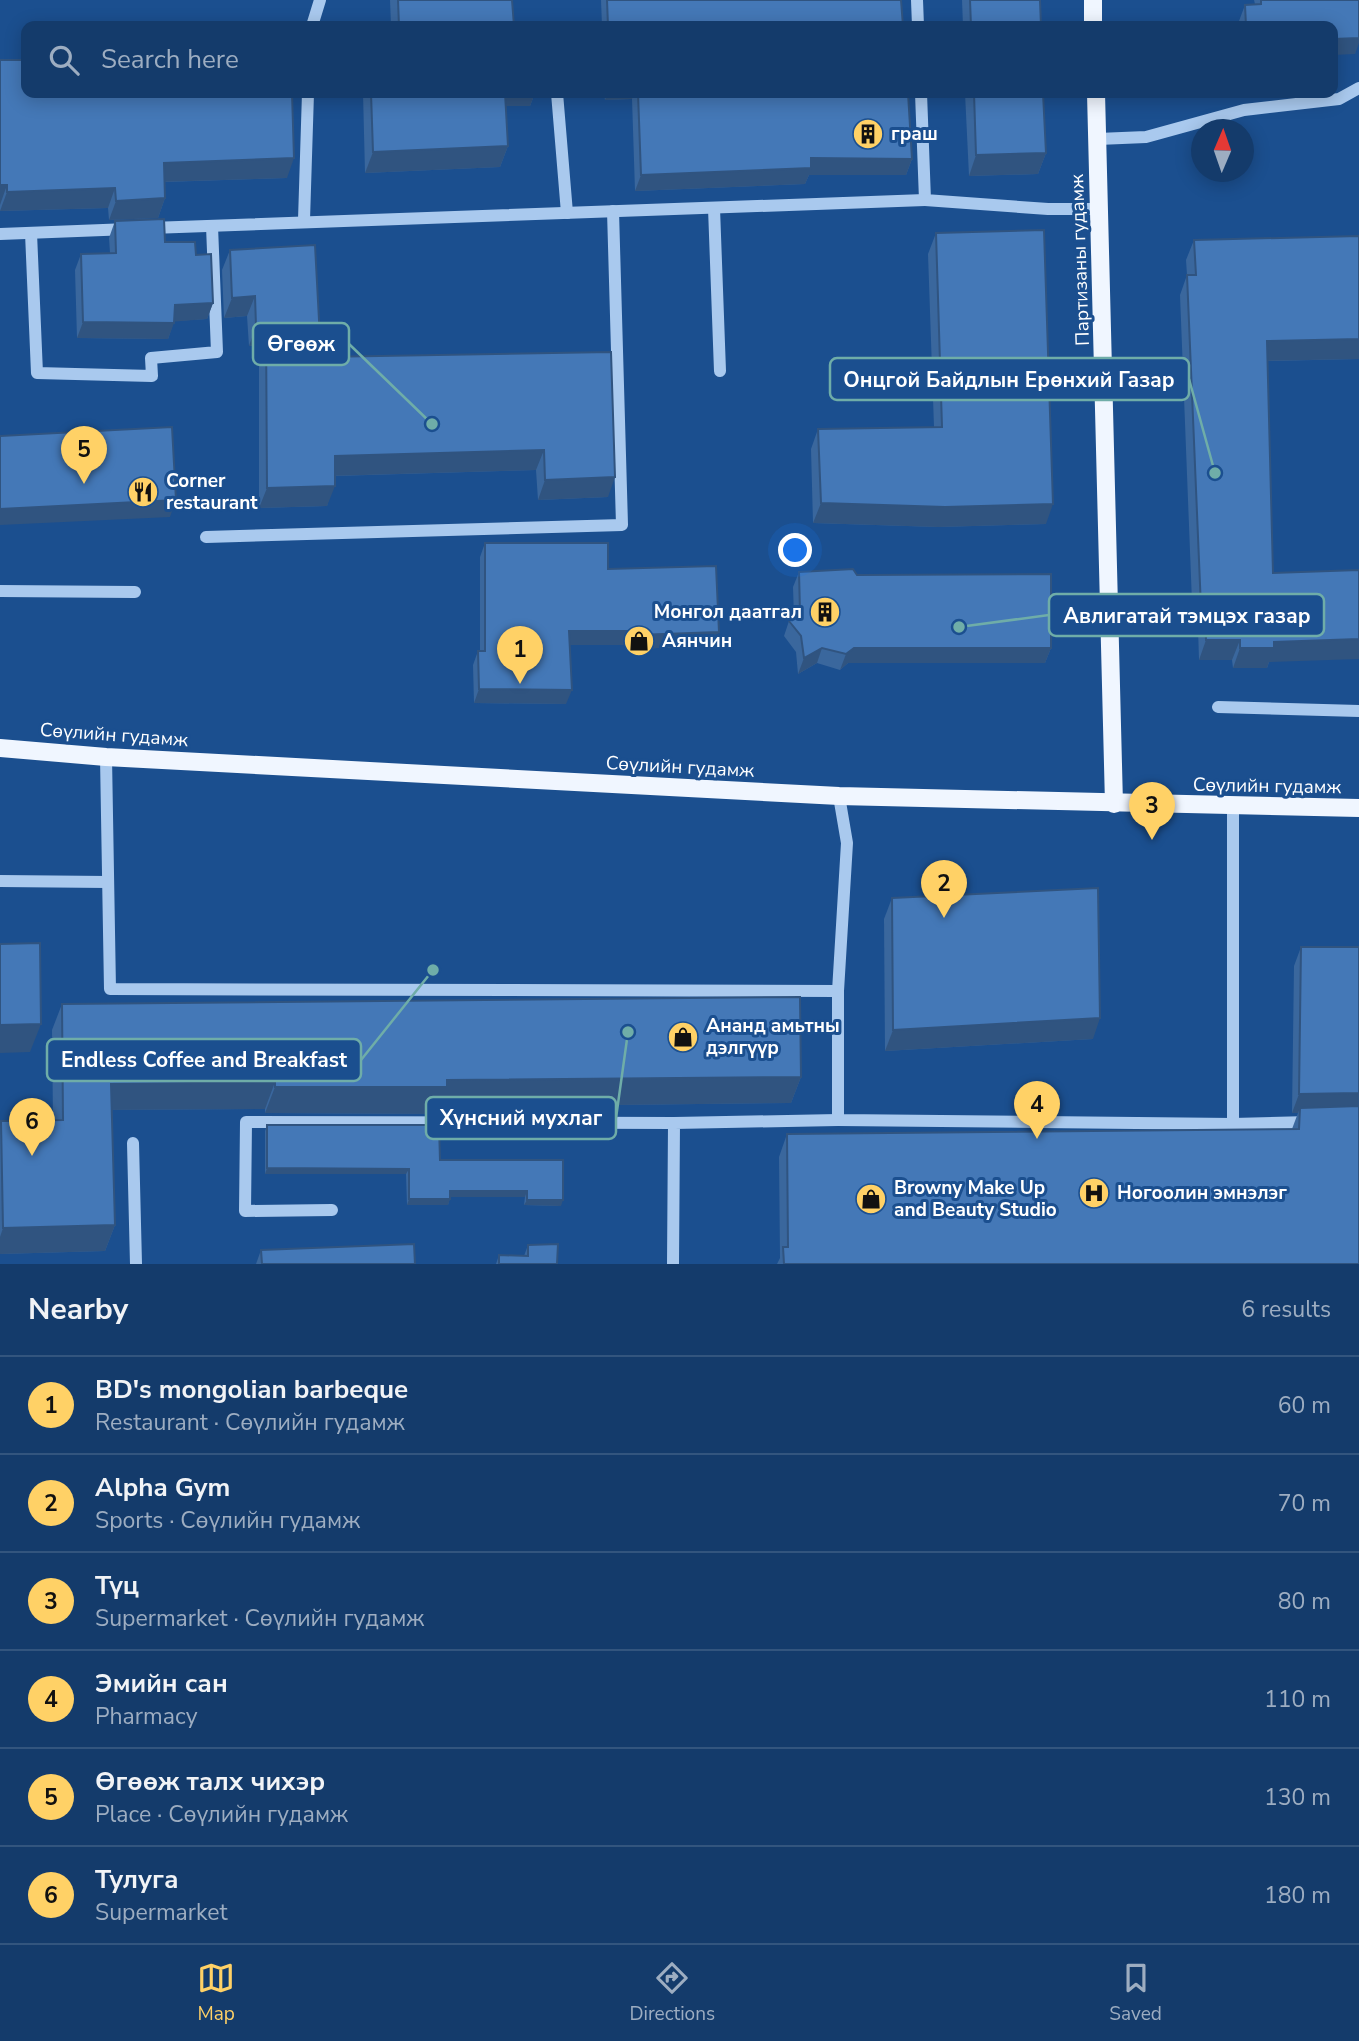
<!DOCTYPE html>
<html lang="en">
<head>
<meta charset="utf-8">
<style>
  body { margin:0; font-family:"Nunito Sans",sans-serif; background:#214673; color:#f1f3f6 }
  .compass { position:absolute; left:1191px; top:119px; width:63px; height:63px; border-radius:50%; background:#143b6b; box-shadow:0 4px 18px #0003; rotate:2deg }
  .you { position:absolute; left:796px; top:551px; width:24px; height:24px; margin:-18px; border:5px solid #fff; border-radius:50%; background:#1a73e8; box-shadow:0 0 0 10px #1a73e833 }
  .badge { display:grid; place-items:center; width:46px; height:46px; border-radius:50%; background:#ffd166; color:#111; font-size:23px; font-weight:700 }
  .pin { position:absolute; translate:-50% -58px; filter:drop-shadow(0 2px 4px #0008) }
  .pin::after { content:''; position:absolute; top:37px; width:24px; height:21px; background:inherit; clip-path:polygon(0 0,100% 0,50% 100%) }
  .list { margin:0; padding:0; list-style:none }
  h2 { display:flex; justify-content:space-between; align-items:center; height:91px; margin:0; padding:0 28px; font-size:30px }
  h2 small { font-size:23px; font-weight:400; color:#9dadc1 }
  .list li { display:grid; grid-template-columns:46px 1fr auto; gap:21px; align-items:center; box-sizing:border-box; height:98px; padding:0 28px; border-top:2px solid #33557e }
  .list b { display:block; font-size:26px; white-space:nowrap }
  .list p { margin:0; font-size:23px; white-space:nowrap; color:#9dadc1 }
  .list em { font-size:23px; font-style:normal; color:#9dadc1 }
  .icon { flex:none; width:38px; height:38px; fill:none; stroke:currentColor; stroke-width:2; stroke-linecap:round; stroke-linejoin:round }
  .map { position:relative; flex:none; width:1359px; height:1264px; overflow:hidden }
  .search { position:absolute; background:#143b6b; box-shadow:0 4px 18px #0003; left:21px; right:21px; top:21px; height:77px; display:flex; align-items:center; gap:18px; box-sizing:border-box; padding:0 24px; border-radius:14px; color:#9dadc1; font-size:26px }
  .sheet { height:679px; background:#143b6b }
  nav { display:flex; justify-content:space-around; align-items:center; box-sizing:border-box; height:98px; border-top:2px solid #33557e; background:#143b6b; font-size:19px; color:#9dadc1 }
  nav a { display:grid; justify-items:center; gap:4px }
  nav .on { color:#ffd166 }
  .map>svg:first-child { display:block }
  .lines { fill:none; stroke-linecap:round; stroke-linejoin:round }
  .minor { stroke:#a9c9ee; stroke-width:12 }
  .major { stroke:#f0f6ff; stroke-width:18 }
  .wall { fill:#3a679d }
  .shaded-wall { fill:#305480 }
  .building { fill:#4478b7; stroke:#305480; stroke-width:2 }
  .labels { text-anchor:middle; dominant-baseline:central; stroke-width:6; stroke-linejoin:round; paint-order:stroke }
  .poi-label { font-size:19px; font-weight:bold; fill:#fff; stroke:#1b4f8f; text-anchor:start }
  .street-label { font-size:19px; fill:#fff; stroke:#1b4f8f }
  .leader { fill:none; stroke:#6fada8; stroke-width:2.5 }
  .callout-dot { fill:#6fada8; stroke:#1b4f8f; stroke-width:2.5 }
  .callout { fill:#1b4f8f; stroke:#6fada8; stroke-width:2.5 }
  .callout-label { font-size:21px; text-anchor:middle; font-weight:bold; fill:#fff }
</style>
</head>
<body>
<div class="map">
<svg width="1359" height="1264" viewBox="0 0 1359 1264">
  <rect width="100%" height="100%" fill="#1b4f8f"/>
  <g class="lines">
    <!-- minor -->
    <g class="minor">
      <polyline points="917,0 918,26"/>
      <polyline points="312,26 320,0"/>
      <polyline points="557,93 567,213"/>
      <polyline points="921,93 925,200 1048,209 1100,209"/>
      <polyline points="1098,139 1146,137 1244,110 1339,99 1359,88"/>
      <polyline points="714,208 720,371"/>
      <polyline points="304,220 308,93"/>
      <polyline points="151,228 925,200"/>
      <polyline points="31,233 37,373 152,376 151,358 217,352 212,226"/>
      <polyline points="0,234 129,229"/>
      <polyline points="206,537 622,525 613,211"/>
      <polyline points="0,591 135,592"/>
      <polyline points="1218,707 1359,711"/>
      <polyline points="106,757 110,989 838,991 838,1120 1233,1124 1233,808"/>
      <polyline points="0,881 108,882"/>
      <polyline points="838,991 847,843 839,796"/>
      <polyline points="1233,1124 1309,1122"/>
      <polyline points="133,1143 136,1264"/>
      <polyline points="332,1210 245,1211 246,1122 674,1123"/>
      <polyline points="673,1264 674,1123 838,1120"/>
    </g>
    <!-- major -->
    <g class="major">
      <polyline points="1093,0 1093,26"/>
      <polyline points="1096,93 1114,804"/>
      <polyline points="0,748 106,757 839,796 1359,808"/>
    </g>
  </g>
  <!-- wall -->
  <g class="wall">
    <polygon points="390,0 512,0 514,26 391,26"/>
    <polygon points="601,0 901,0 903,26 602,26"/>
    <polygon points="962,0 1040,0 1041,26 963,26"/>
    <polygon points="1254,0 1359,0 1355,54 1333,26 1239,26 1239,21 1245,5 1255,4"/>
    <polygon points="0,60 287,178 164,182 165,198 158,218 109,220 108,208 0,211"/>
    <polygon points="363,93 535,93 530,106 506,106 508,146 500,167 365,173"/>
    <polygon points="604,93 908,93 912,159 906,175 809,175 805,184 635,191 632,99 605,100"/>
    <polygon points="965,93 1043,93 1046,153 1038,174 969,176"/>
    <polygon points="115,221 196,255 213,303 207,319 174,321 168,339 77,338 75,270 81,254 110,253 109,238"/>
    <polygon points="936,233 1046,524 938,527 813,523 811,449 818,429 934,427 928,254"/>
    <polygon points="1194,240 1359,359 1268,361 1269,662 1267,668 1233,668 1232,660 1199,660 1198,628 1193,628 1180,295 1187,275 1186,260"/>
    <polygon points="230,250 321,357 611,352 608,497 538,500 536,470 335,476 327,506 259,508 259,345 249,346 247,316 224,318 222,270"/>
    <polygon points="485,543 608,569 714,646 631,649 631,645 569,645 566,704 474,703 473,665 478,651 480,651 480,557"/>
    <polygon points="799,572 857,575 1051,648 1045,663 848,663 840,670 817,663 798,674 796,652 784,636 789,621 794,617 793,587"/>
    <polygon points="892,898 1093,1039 885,1051 884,919"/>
    <polygon points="1301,947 1359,1264 777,1264 780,1258 779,1157 787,1134 1292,1129 1298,1113 1292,1113 1294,966"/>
    <polygon points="62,1004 801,1077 791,1103 440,1107 437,1114 265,1113 265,1109 112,1110 115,1225 105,1251 0,1254 0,1123 1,1121 53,1120 52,1030"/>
    <polygon points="267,1125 440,1160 561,1206 524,1205 525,1197 450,1197 448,1205 407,1205 406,1174 265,1174 265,1131"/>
    <polygon points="528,1245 557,1264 496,1264 499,1255 524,1256"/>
    <polygon points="261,1250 415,1264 256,1264"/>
  </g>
  <!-- shaded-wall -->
  <g class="shaded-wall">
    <polygon points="1359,38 1359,43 1355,54 1333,55 1333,39"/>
    <polygon points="502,93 535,93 530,106 497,106"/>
    <polygon points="607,93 634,93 632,99 605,100"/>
    <polygon points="508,146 500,167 365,173 373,152"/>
    <polygon points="1046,153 1038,174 969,176 976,155"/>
    <polygon points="294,158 287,178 157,182 164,163"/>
    <polygon points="811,158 912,159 906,175 809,175 805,184 635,191 641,175"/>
    <polygon points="0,185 7,185 0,205"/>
    <polygon points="115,188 108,208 0,211 7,192"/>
    <polygon points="165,198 158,218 109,220 116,201"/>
    <polygon points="255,296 247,316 224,318 232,298"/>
    <polygon points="213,303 207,319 169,322 175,305"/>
    <polygon points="83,322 174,323 168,339 77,338"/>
    <polygon points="266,325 259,345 249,346 256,326"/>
    <polygon points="1359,339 1359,359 1260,361 1267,341"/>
    <polygon points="544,450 536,470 328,476 335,456"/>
    <polygon points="615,477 608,497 538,500 545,480"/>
    <polygon points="335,486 327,506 259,508 267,488"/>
    <polygon points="176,500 170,517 0,525 0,509"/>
    <polygon points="821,503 1053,504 1046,524 938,527 813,523"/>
    <polygon points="1201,608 1205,608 1198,628 1193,628"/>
    <polygon points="569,631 636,631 631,645 564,645"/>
    <polygon points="719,632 714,646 631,649 636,635"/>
    <polygon points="1359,639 1359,659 1269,662 1267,668 1233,668 1240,648 1274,642"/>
    <polygon points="1206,640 1240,640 1232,660 1199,660"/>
    <polygon points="822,648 817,663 798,674 804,658"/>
    <polygon points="854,648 1051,648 1045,663 848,663 840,670 846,654"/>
    <polygon points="479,689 572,690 566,704 474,703"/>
    <polygon points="1100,1018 1093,1039 885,1051 893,1030"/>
    <polygon points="41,1024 30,1052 0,1053 0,1025"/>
    <polygon points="801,1077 791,1103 440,1107 437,1114 265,1113 275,1087 447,1080"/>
    <polygon points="275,1082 265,1109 101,1110 111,1084"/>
    <polygon points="1359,1093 1359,1112 1300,1108 1298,1113 1292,1113 1299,1094"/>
    <polygon points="267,1168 409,1169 406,1174 265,1174"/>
    <polygon points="450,1191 527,1191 525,1197 448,1197"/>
    <polygon points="409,1199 450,1199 448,1205 407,1205"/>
    <polygon points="527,1200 563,1200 561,1206 524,1205"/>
    <polygon points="115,1225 105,1251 0,1254 0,1237 3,1228"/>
  </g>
  <!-- building -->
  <g class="building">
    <polygon points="398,0 512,0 514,26 399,26"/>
    <polygon points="607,0 901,0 903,26 608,26"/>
    <polygon points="970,0 1040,0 1041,26 971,26"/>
    <polygon points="1261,0 1359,0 1359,38 1333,39 1333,26 1246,26 1245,5 1261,4"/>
    <polygon points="0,60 26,60 26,93 292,93 294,158 164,163 165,198 116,201 115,188 7,192 7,185 0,185"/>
    <polygon points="371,93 505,93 508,146 373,152"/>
    <polygon points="638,93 908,93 912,159 811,158 811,168 641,175"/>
    <polygon points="974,93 1043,93 1046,153 976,155"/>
    <polygon points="164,219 165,242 195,242 196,255 211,254 213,303 175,305 174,323 83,322 81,254 116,253 115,221"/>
    <polygon points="1044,230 1053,504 945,507 821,503 818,429 942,427 936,233"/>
    <polygon points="1359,236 1359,339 1267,341 1273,573 1359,570 1359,639 1274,642 1274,648 1240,648 1240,640 1206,640 1205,608 1201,608 1187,275 1196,275 1194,240"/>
    <polygon points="315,245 321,357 611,352 615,477 545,480 544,450 335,456 335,486 267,488 266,325 256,326 255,296 232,298 230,250"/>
    <polygon points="172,427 176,500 0,509 0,436"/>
    <polygon points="485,543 608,543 608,569 716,566 719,632 636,635 636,631 569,631 572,690 479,689 478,651 485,651"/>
    <polygon points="853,569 857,575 1051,574 1051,648 854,648 846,654 822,648 804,658 801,636 789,621 800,612 799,572"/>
    <polygon points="1098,888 1100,1018 893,1030 892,898"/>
    <polygon points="40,943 41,1024 0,1025 0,944"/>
    <polygon points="1301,947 1359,947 1359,1093 1299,1094"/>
    <polygon points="800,997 801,1077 447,1080 447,1087 275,1087 275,1082 111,1084 115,1225 3,1228 1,1121 63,1120 62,1004"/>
    <polygon points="1359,1106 1359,1264 784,1264 783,1247 788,1247 787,1134 1299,1129 1300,1108"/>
    <polygon points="267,1125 439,1125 440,1160 563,1160 563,1200 527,1200 527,1191 450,1191 450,1199 409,1199 409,1169 267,1168"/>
    <polygon points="414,1244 415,1264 262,1264 261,1250"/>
    <polygon points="558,1244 557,1264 499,1264 499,1255 528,1256 528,1245"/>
  </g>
  <!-- icons -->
  <defs>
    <g id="building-disc" transform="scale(1.575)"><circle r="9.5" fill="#ffd166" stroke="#1b4f8f"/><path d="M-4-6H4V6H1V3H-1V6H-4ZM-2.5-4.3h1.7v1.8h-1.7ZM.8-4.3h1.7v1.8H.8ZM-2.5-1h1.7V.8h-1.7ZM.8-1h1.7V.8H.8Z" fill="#111"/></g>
    <g id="restaurant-disc" transform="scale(1.575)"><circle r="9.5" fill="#ffd166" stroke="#1b4f8f"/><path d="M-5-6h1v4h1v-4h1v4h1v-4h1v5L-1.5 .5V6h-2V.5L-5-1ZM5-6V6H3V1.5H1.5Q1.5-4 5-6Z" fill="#111"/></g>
    <g id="shop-disc" transform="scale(1.575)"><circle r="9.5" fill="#ffd166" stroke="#1b4f8f"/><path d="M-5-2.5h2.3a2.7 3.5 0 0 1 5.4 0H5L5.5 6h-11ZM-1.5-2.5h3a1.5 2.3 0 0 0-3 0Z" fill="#111"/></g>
    <g id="hospital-disc" transform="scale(1.575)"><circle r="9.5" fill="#ffd166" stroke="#1b4f8f"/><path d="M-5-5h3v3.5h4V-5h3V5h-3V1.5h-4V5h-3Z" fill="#111"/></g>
  </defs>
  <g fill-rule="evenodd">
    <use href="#building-disc" x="868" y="134"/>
    <use href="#restaurant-disc" x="143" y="492"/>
    <use href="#building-disc" x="825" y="612"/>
    <use href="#shop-disc" x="639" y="641"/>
    <use href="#shop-disc" x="683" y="1037"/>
    <use href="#hospital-disc" x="1094" y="1193"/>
    <use href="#shop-disc" x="871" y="1199"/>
  </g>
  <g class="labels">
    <!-- poi labels -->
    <g class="poi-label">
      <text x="891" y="134">граш</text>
      <text x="166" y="481">Corner<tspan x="166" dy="22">restaurant</tspan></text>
      <text x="802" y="612" text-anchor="end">Монгол даатгал</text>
      <text x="662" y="641">Аянчин</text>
      <text x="706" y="1026">Ананд амьтны<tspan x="706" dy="22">дэлгүүр</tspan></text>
      <text x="894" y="1188">Browny Make Up<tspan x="894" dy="22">and Beauty Studio</tspan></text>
      <text x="1117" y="1193">Ногоолин эмнэлэг</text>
    </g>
    <!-- street labels -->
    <g class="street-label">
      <text transform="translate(1080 260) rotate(-92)">Партизаны гудамж</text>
      <text transform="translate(114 735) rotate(4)">Сөүлийн гудамж</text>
      <text transform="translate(680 767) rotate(3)">Сөүлийн гудамж</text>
      <text transform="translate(1267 786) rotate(1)">Сөүлийн гудамж</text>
    </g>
  </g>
  <!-- callouts -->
  <path class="leader" d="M432 424L349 344M1215 473L1189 379M959 627L1049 615M433 970L361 1060M628 1032L616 1118"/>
  <g class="callout-dot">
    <circle cx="432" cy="424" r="7"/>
    <circle cx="1215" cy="473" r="7"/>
    <circle cx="959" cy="627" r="7"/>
    <circle cx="433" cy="970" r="7"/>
    <circle cx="628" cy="1032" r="7"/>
  </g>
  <g class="callout">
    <rect x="253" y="323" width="96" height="42" rx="7"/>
    <rect x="830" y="358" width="359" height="42" rx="7"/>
    <rect x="1049" y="594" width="275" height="42" rx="7"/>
    <rect x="47" y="1039" width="314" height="42" rx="7"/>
    <rect x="426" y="1097" width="190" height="42" rx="7"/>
  </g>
  <g class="callout-label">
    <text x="301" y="351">Өгөөж</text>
    <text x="1009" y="387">Онцгой Байдлын Ерөнхий Газар</text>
    <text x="1187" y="623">Авлигатай тэмцэх газар</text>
    <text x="204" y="1067">Endless Coffee and Breakfast</text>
    <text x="521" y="1125">Хүнсний мухлаг</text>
  </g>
</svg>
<svg class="compass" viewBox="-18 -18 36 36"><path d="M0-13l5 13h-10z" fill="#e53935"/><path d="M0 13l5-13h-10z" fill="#9dadc1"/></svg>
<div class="you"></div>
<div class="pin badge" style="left:520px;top:684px">1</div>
<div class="pin badge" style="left:944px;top:918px">2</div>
<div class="pin badge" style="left:1152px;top:840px">3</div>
<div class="pin badge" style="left:1037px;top:1139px">4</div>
<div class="pin badge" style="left:84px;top:484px">5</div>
<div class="pin badge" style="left:32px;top:1156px">6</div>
<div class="search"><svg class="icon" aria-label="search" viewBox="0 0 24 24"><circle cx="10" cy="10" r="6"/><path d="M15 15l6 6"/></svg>Search here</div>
</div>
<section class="sheet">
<h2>Nearby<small>6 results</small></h2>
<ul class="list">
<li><span class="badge">1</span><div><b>BD's mongolian barbeque</b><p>Restaurant · Сөүлийн гудамж</p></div><em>60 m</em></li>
<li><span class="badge">2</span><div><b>Alpha Gym</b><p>Sports · Сөүлийн гудамж</p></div><em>70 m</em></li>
<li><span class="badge">3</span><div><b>Түц</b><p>Supermarket · Сөүлийн гудамж</p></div><em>80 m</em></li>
<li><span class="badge">4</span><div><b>Эмийн сан</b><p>Pharmacy</p></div><em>110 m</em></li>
<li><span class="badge">5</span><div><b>Өгөөж талх чихэр</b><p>Place · Сөүлийн гудамж</p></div><em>130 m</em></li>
<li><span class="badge">6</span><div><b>Тулуга</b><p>Supermarket</p></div><em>180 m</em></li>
</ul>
</section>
<nav>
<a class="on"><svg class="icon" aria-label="map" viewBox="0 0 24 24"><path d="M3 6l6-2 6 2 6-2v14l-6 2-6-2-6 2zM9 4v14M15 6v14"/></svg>Map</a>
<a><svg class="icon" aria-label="directions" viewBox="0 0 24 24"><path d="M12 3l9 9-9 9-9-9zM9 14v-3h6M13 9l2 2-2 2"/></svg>Directions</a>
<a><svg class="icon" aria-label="saved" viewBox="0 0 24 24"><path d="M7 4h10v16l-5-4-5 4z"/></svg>Saved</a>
</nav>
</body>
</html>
